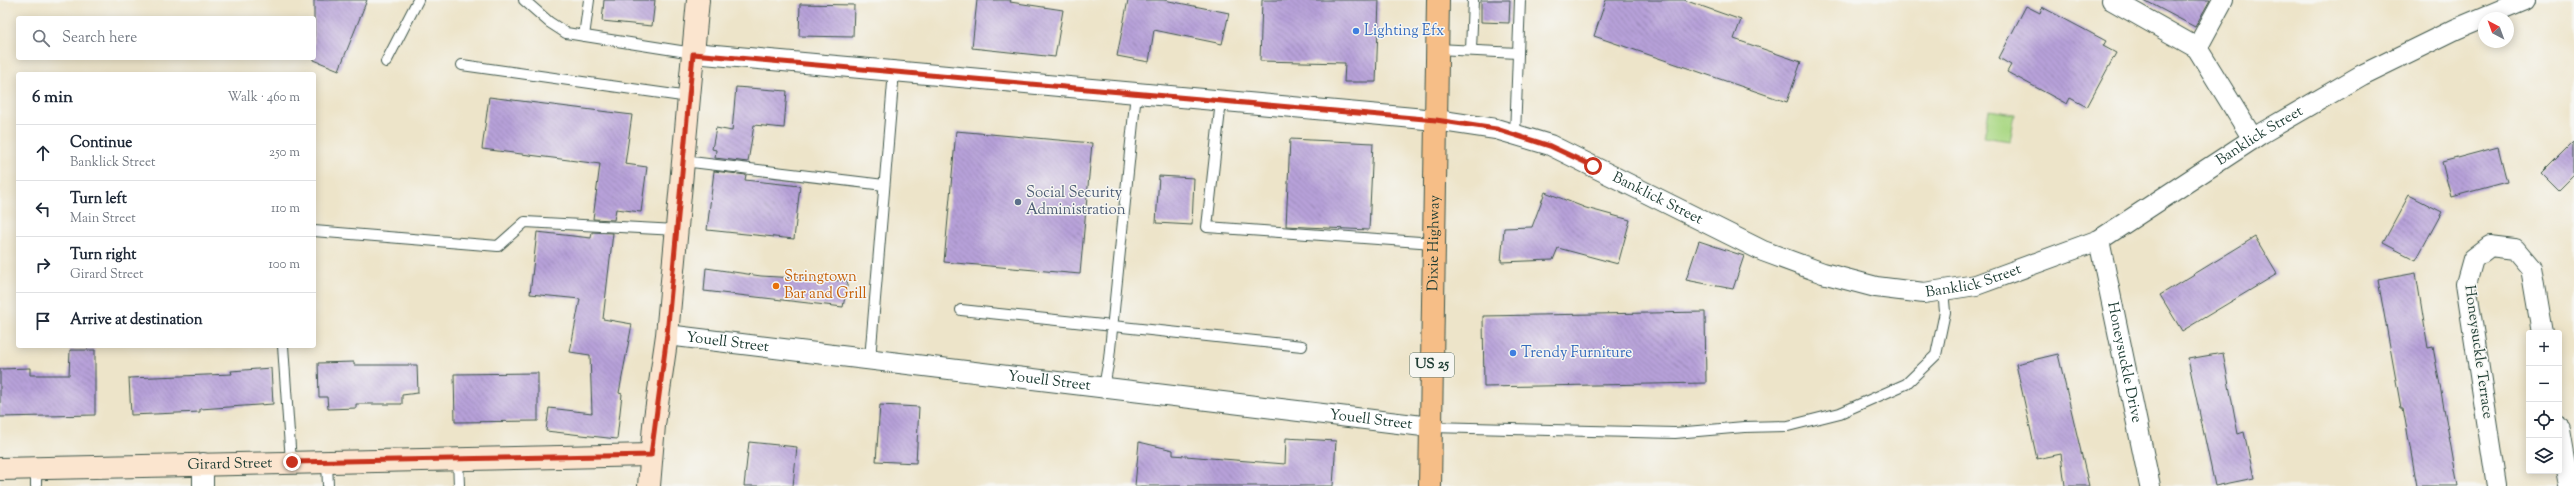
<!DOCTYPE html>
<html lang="en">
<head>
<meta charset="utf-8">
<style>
  body { margin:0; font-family:"Sorts Mill Goudy",serif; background:#f2f2f3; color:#1f2937 }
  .controls { position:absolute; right:12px; bottom:12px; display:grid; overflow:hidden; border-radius:4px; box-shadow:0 2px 10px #0003 }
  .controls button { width:36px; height:36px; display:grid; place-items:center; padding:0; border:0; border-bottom:1px solid #e0e1e3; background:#fff; color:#1f2937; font:20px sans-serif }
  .compass { position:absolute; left:2478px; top:12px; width:36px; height:36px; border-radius:50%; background:#fff; box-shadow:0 2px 10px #0003; rotate:319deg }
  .stop { position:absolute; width:12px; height:12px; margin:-9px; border:3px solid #c8321e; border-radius:50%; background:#fff }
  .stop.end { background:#c8321e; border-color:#fff; box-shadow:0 1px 4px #0008 }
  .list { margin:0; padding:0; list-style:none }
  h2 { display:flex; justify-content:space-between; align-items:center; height:52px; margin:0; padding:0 16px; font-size:17px }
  h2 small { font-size:13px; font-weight:400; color:#747a83 }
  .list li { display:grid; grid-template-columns:26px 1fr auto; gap:12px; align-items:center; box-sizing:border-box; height:56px; padding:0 16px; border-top:1px solid #e0e1e3 }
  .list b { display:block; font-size:15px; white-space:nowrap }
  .list p { margin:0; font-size:13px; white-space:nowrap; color:#747a83 }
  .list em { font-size:13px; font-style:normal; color:#747a83 }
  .icon { flex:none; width:22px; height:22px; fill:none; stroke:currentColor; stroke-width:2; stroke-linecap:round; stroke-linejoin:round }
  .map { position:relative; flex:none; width:2574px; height:486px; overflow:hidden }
  .search { position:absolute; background:#fff; box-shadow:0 2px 10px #0003; left:16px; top:16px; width:300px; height:44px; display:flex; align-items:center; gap:10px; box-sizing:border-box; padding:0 14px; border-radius:4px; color:#747a83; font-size:15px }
  .panel { position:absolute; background:#fff; box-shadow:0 2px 10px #0003; left:16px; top:72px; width:300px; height:276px; border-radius:4px }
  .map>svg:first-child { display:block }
  .park { fill:#aad884; stroke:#648a5c }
  .building { fill:url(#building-back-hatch) }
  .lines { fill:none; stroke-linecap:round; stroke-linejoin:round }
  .lane-casing { stroke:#3e564a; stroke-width:12 }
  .street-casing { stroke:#3e564a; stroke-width:22 }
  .secondary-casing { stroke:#3e564a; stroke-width:24 }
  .primary-casing { stroke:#3e564a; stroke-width:24 }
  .lane { stroke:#fff; stroke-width:10 }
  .street { stroke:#fff; stroke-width:20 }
  .secondary { stroke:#fbe5cf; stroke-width:22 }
  .primary { stroke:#f6be87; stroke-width:22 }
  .route { stroke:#c8321e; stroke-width:5 }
  .shop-dot { fill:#3f7fe0; stroke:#f6f6f2; stroke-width:1.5 }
  .service-dot { fill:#5c6f8a; stroke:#f6f6f2; stroke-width:1.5 }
  .food-dot { fill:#e8710a; stroke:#f6f6f2; stroke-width:1.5 }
  .labels { text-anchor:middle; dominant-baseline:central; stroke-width:3; stroke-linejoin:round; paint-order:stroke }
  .shield { fill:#f6f6f2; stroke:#60746d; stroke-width:1 }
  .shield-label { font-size:14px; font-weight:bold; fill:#1f3d34 }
  .shop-label { font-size:15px; fill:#366cbe; stroke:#f6f6f2; text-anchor:start }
  .street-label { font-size:15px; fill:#1f3d34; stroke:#f6f6f2 }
  .service-label { font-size:15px; fill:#4e5e75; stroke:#f6f6f2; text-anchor:start }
  .food-label { font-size:15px; fill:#c56008; stroke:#f6f6f2; text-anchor:start }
</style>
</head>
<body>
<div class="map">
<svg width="2574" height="486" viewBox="0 0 2574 486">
  <defs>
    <pattern id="building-back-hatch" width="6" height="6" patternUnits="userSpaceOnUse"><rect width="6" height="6" fill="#b7a1d9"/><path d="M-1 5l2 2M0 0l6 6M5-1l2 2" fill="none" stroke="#9484b1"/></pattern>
  </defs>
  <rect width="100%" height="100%" fill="#f6f6f2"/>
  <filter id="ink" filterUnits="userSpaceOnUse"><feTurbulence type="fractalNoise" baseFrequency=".025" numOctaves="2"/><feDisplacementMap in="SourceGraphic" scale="8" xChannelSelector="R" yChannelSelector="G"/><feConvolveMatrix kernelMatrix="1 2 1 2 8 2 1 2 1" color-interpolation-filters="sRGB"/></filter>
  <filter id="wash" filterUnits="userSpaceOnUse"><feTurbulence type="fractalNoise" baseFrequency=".012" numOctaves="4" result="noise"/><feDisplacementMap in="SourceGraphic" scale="16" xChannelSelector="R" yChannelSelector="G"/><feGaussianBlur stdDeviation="0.9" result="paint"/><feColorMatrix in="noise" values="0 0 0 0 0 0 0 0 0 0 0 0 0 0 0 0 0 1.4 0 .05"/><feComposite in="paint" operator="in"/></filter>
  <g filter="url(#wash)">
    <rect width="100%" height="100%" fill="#ede4c9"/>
    <!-- park -->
    <polygon class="park" points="1989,110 2015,114 2010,141 1984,137"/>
    <g id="blocks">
      <!-- building -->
      <g class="building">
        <polygon points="314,0 367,0 339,70 314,60"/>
        <polygon points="604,0 655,0 652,26 602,21"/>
        <polygon points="977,0 1011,0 1010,2 1063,10 1055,57 972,48"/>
        <polygon points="1128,0 1164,0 1229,13 1222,44 1154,30 1149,62 1117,56"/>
        <polygon points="1262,0 1379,0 1376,82 1344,82 1345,63 1260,61"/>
        <polygon points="1481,0 1510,0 1509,23 1481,22"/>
        <polygon points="1606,0 1684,0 1741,20 1734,39 1801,62 1787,102 1594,36"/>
        <polygon points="2144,0 2210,0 2195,27"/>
        <polygon points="800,4 854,5 853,37 799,36"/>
        <polygon points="2026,6 2040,13 2042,7 2106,41 2103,46 2116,53 2087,107 2070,98 2067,104 2007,72 2011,65 1999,58"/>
        <polygon points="736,87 787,91 784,128 754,125 748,162 715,158 716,150 712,149 716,128 732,131"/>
        <polygon points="489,97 632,115 625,164 647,167 641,212 616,209 614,220 593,219 600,164 482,149"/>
        <polygon points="956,131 1092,143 1080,274 944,262"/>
        <polygon points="1290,139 1373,143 1369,230 1286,226"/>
        <polygon points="2574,141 2574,175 2558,191 2541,174"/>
        <polygon points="2498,147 2507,182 2451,197 2442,162"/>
        <polygon points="714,171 746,175 745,180 800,186 794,239 707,230"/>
        <polygon points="1159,176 1194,178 1192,225 1156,223"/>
        <polygon points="1545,192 1586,208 1630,220 1618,264 1558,248 1553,260 1501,262 1504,228 1532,227"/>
        <polygon points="2409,195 2442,212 2416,260 2383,243"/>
        <polygon points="537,232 591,238 592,232 613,233 603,319 632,324 619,393 622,394 617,439 546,431 549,408 592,413 590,355 570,352 580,299 530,294"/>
        <polygon points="2255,237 2277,274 2182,331 2160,295"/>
        <polygon points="1699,241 1744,256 1733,289 1686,280"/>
        <polygon points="706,268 761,276 848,281 843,307 704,291"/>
        <polygon points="2416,273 2428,348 2433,347 2458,486 2417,486 2403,408 2401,408 2378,280"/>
        <polygon points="1705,312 1706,383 1484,387 1483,316"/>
        <polygon points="70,350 95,350 95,415 0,417 0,369 30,368 30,375 69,375"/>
        <polygon points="2223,353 2238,434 2244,432 2254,478 2215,486 2188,359"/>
        <polygon points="2058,354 2089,486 2065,486 2061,454 2037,459 2016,364"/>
        <polygon points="354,362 354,365 417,365 418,393 402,395 402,404 356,404 356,408 328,409 327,397 319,397 318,363"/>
        <polygon points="271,368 273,404 200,409 200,412 131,415 129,378 232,374 231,371"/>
        <polygon points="538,373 538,421 455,422 454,374"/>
        <polygon points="880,405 919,407 916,463 876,461"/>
        <polygon points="1286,438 1336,441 1333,486 1135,486 1139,442 1173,450 1173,455 1285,464"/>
        <polygon points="749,442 797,447 793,486 744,486"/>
      </g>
    </g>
  </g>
  <g filter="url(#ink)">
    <use href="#blocks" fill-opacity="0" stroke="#3e564a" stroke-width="1"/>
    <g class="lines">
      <!-- lane casing -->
      <g class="lane-casing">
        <g id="lane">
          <polyline points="524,0 549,22 566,33 693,53"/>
          <polyline points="584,36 589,0"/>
          <polyline points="1437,49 1518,53"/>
          <polyline points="1471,50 1473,0"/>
          <polyline points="386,62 418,0"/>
          <polyline points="462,65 689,97"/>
          <polyline points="1221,101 1207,227 1434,243"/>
          <polyline points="1515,135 1520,0"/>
          <polyline points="683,161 884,185"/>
          <polyline points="314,231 498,246 525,222 677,230"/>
          <polyline points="961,310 1302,346"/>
          <polyline points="283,346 291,462"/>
          <polyline points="870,359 894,71"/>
          <polyline points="1104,387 1109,359 1136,93"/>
          <polyline points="1431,427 1675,433 1744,427 1788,426 1840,413 1906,384 1936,355 1945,312 1943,290"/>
          <polyline points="458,460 459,486"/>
          <polyline points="327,462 328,486"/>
          <polyline points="36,468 36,486"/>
        </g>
      </g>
      <!-- street casing -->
      <g class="street-casing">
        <g id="street">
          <polyline points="2112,0 2197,48 2253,139"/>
          <polyline points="2197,48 2223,0"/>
          <path id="s1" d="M693,53L1436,120L1496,129L1550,145L1763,251L1823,273L1876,287L1924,293L1976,285L2099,240L2262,133L2362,75L2456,29L2525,0"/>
          <path id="s2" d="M2099,240L2150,486"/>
          <path id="s3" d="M667,335L1431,427"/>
          <polyline points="2559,428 2569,486"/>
          <polyline points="203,463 203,486"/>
          <polyline points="2497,486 2466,284 2473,259 2490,246 2515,249 2531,268 2542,333"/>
        </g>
      </g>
      <!-- secondary casing -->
      <g class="secondary-casing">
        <g id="secondary">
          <path id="s4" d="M0,469L651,455"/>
          <polyline points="649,486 654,425 667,335 698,0"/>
        </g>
      </g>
      <!-- primary casing -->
      <g class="primary-casing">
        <g id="primary">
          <path id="s5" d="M1430,486L1438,0"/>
        </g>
      </g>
      <!-- lane -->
      <use href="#lane" class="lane"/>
      <!-- street -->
      <use href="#street" class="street"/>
      <!-- secondary -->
      <use href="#secondary" class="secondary"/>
      <!-- primary -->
      <use href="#primary" class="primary"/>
    </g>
  </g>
  <g class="lines" filter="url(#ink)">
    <!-- route -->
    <polyline class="route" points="292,462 651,455 667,335 693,54 1436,120 1496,129 1550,146 1593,166"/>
  </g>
  <!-- markers -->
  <g class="shop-dot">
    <circle cx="1356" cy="31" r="4"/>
    <circle cx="1513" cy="353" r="4"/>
  </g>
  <circle class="service-dot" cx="1018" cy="202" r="4"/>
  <circle class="food-dot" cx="776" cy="286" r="4"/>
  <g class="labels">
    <!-- shield labels -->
    <rect class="shield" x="1410" y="353" width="44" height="24" rx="3"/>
    <g class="shield-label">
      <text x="1432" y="365">US 25</text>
    </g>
    <!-- shop labels -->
    <g class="shop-label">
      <text x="1364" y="31">Lighting Efx</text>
      <text x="1521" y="353">Trendy Furniture</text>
    </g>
    <!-- street labels -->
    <g class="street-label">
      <text stroke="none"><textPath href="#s1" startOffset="1643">Banklick Street</textPath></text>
      <text stroke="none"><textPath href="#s1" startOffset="983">Banklick Street</textPath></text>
      <text stroke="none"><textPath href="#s5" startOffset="243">Dixie Highway</textPath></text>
      <text stroke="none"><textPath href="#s1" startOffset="1319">Banklick Street</textPath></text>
      <text stroke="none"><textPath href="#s3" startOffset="61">Youell Street</textPath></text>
      <text transform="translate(2478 352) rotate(82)">Honeysuckle Terrace</text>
      <text stroke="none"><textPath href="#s2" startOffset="125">Honeysuckle Drive</textPath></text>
      <text stroke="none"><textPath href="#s3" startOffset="385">Youell Street</textPath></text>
      <text stroke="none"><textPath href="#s3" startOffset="709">Youell Street</textPath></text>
      <text stroke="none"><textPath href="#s4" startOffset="230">Girard Street</textPath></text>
    </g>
    <!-- service labels -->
    <g class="service-label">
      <text x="1026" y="193">Social Security<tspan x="1026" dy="17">Administration</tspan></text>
    </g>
    <!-- food labels -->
    <g class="food-label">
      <text x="784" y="277">Stringtown<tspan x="784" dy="17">Bar and Grill</tspan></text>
    </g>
  </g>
</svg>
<div class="controls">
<button>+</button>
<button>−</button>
<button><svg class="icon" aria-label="locate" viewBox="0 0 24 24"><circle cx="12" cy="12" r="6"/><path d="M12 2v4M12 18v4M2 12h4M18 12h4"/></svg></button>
<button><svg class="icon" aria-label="layers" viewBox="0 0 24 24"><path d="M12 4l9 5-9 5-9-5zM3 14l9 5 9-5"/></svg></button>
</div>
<svg class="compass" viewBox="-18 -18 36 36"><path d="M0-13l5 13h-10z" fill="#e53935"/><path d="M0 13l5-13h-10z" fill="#747a83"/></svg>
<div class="stop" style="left:1593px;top:166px"></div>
<div class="stop end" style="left:292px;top:462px"></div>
<div class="search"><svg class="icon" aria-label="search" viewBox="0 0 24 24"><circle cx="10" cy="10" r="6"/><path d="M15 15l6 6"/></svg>Search here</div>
<section class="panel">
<h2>6 min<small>Walk · 460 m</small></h2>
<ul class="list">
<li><svg class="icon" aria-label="ahead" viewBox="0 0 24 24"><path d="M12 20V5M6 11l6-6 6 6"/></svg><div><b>Continue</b><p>Banklick Street</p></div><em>250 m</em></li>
<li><svg class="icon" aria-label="left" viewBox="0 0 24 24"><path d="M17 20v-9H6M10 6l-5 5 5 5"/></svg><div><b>Turn left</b><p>Main Street</p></div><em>110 m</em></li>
<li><svg class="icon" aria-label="right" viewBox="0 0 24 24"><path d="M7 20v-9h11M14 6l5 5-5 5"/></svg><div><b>Turn right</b><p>Girard Street</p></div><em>100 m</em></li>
<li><svg class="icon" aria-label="arrive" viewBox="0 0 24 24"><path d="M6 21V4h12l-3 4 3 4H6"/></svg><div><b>Arrive at destination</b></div></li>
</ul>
</section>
</div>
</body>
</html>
